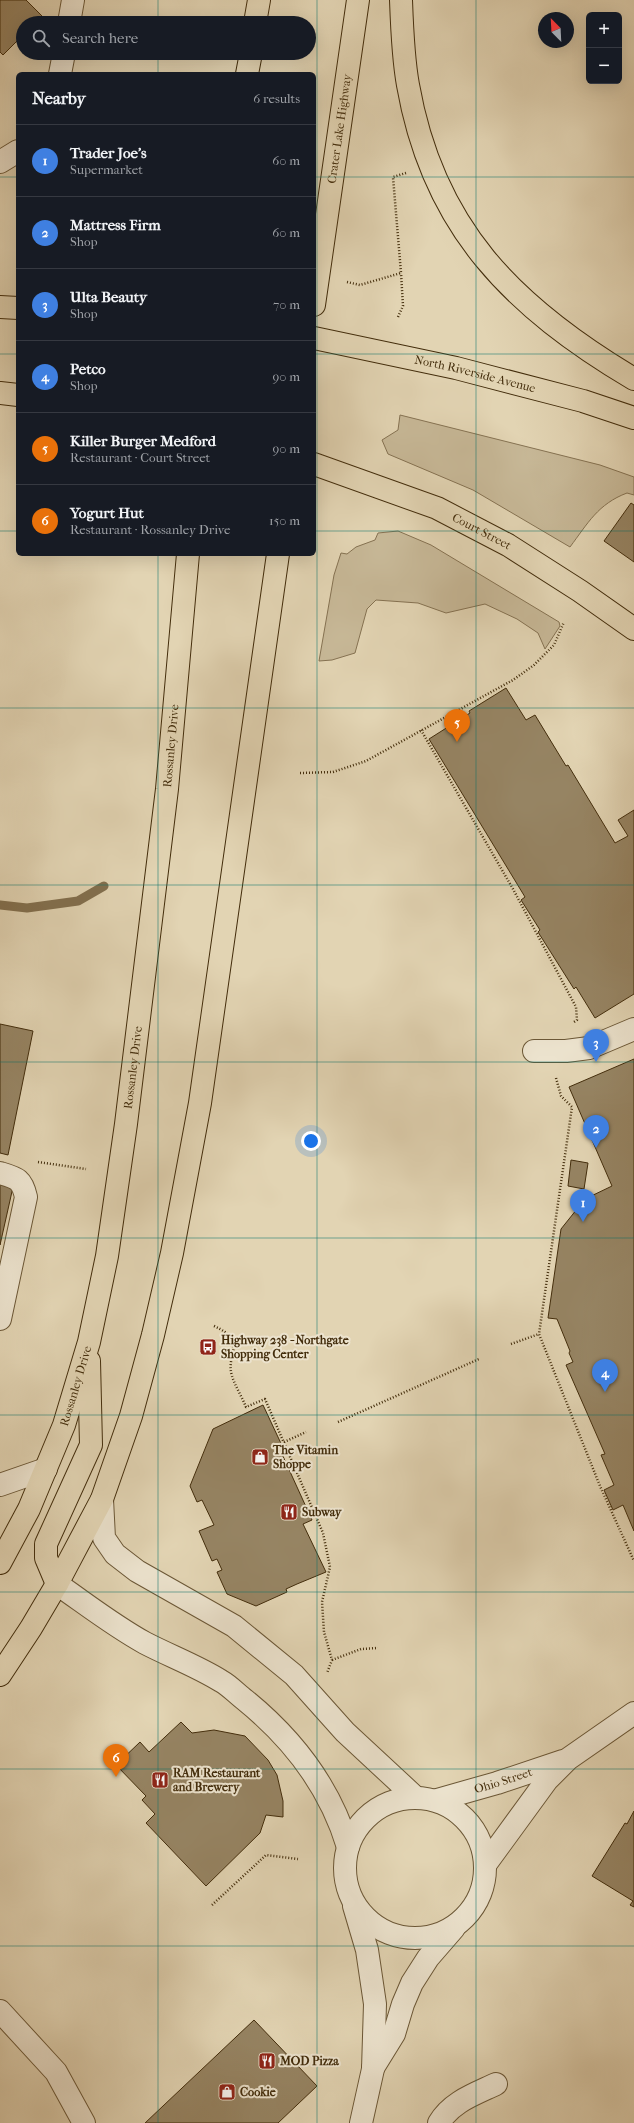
<!DOCTYPE html>
<html lang="en">
<head>
<meta charset="utf-8">
<style>
  body { margin:0; font-family:"IM FELL French Canon",serif; background:#242831; color:#f1f3f6 }
  .controls { position:absolute; right:12px; top:12px; display:grid; overflow:hidden; border-radius:6px; box-shadow:0 4px 16px #0002 }
  .controls button { width:36px; height:36px; display:grid; place-items:center; padding:0; border:0; border-bottom:1px solid #363941; background:#171b24; color:#f1f3f6; font:20px sans-serif }
  .compass { position:absolute; left:538px; top:12px; width:36px; height:36px; border-radius:50%; background:#171b24; box-shadow:0 4px 16px #0002; rotate:336deg }
  .you { position:absolute; left:311px; top:1141px; width:14px; height:14px; margin:-10px; border:3px solid #fff; border-radius:50%; background:#1a73e8; box-shadow:0 0 0 6px #1a73e833 }
  .badge { display:grid; place-items:center; width:26px; height:26px; border-radius:50%; background:#c59692; color:#fff; font-size:13px; font-weight:700 }
  .pin { position:absolute; translate:-50% -33px; filter:drop-shadow(0 1px 2px #0008) }
  .pin::after { content:''; position:absolute; top:21px; width:14px; height:12px; background:inherit; clip-path:polygon(0 0,100% 0,50% 100%) }
  .list { margin:0; padding:0; list-style:none }
  h2 { display:flex; justify-content:space-between; align-items:center; height:52px; margin:0; padding:0 16px; font-size:17px }
  h2 small { font-size:13px; font-weight:400; color:#9ea1a6 }
  .list li { display:grid; grid-template-columns:26px 1fr auto; gap:12px; align-items:center; box-sizing:border-box; height:72px; padding:0 16px; border-top:1px solid #363941 }
  .list b { display:block; font-size:15px; white-space:nowrap }
  .list p { margin:0; font-size:13px; white-space:nowrap; color:#9ea1a6 }
  .list em { font-size:13px; font-style:normal; color:#9ea1a6 }
  .icon { flex:none; width:22px; height:22px; fill:none; stroke:currentColor; stroke-width:2; stroke-linecap:round; stroke-linejoin:round }
  .map { position:relative; flex:none; width:634px; height:2123px; overflow:hidden }
  .search { position:absolute; background:#171b24; box-shadow:0 4px 16px #0002; left:16px; top:16px; width:300px; height:44px; display:flex; align-items:center; gap:10px; box-sizing:border-box; padding:0 14px; border-radius:22px; color:#9ea1a6; font-size:15px }
  .panel { position:absolute; background:#171b24; box-shadow:0 4px 16px #0002; left:16px; top:72px; width:300px; height:484px; border-radius:6px }
  .map>svg:first-child { display:block }
  .green { fill:#c7b897; stroke:#857252 }
  .lines { fill:none; stroke-linecap:round; stroke-linejoin:round }
  .stream { stroke:#826f4e; stroke-width:9 }
  .building { fill:#968463; stroke:#432d0c }
  .minor-casing { stroke:#6b5736; stroke-width:24 }
  .major-casing { stroke:#432d0c; stroke-width:24 }
  .path { stroke:#432d0c; stroke-width:2.5; stroke-dasharray:1 2; stroke-linecap:butt }
  .minor { stroke:#ece3ce; stroke-width:22 }
  .major { stroke:#e2d4b3; stroke-width:22 }
  .grid { fill:none; stroke:#0f766e; stroke-width:1; stroke-opacity:0.55 }
  .labels { text-anchor:middle; dominant-baseline:central; stroke-width:4; stroke-linejoin:round; paint-order:stroke }
  .street-label { font-size:12px; fill:#432d0c; stroke:#ece3ce }
  .poi-label { font-size:12px; font-weight:bold; fill:#432d0c; stroke:#ece3ce; text-anchor:start }
</style>
</head>
<body>
<div class="map">
<svg width="634" height="2123" viewBox="0 0 634 2123">
  <rect width="100%" height="100%" fill="#e2d4b3"/>
  <filter id="stains"><feTurbulence type="fractalNoise" baseFrequency=".005" numOctaves="4"/><feColorMatrix values="0 0 0 0 .2 0 0 0 0 .09 0 0 0 0 .02 0 0 0 .5 -.17"/></filter>
  <radialGradient id="worn" r=".72"><stop offset=".6" stop-color="#630" stop-opacity="0"/><stop offset="1" stop-color="#630" stop-opacity=".3"/></radialGradient>
  <!-- green -->
  <g class="green">
    <path d="M400,415L600,465L634,477V495L627,493C598,504 588,523 570,547L473,490L388,454L382,440L398,430Z"/>
    <polygon points="398,531 431,545 559,622 560,626 545,649 538,633 517,619 485,604 446,613 418,603 376,600 367,609 355,653 332,660 319,661 334,575 341,553 347,554 356,547 375,540 378,533"/>
  </g>
  <g class="lines">
    <!-- stream -->
    <polyline class="stream" points="0,905 27,908 78,901 104,886"/>
  </g>
  <!-- building -->
  <g class="building">
    <polygon points="0,0 26,0 42,16 35,23 23,23 23,35 3,55 0,52"/>
    <polygon points="631,503 634,505 634,562 604,541"/>
    <polygon points="506,688 526,720 535,715 566,766 568,765 615,843 628,836 618,820 634,810 634,994 595,1018 576,987 574,989 538,932 540,930 521,900 525,897 429,739 470,713 469,711"/>
    <polygon points="0,1024 33,1031 8,1155 0,1153"/>
    <polygon points="634,1059 634,1531 623,1505 613,1510 604,1490 614,1485 601,1455 605,1454 566,1365 573,1362 569,1353 570,1351 557,1319 548,1318 561,1229 585,1199 612,1186 569,1087"/>
    <polygon points="571,1160 588,1163 584,1189 568,1186"/>
    <polygon points="0,1184 13,1187 0,1245"/>
    <polygon points="263,1405 285,1452 282,1454 312,1520 303,1524 326,1572 297,1584 286,1589 287,1592 256,1606 227,1594 217,1572 222,1570 217,1559 212,1561 199,1531 214,1525 202,1500 197,1502 190,1486 213,1429"/>
    <polygon points="181,1722 192,1733 214,1730 245,1736 268,1760 277,1775 283,1801 283,1817 266,1815 260,1833 206,1886 146,1823 155,1814 142,1800 146,1796 116,1765 140,1742 149,1752"/>
    <polygon points="634,1811 634,1907 630,1905 633,1901 592,1876 625,1823 627,1824"/>
    <polygon points="254,2020 317,2086 278,2123 145,2123"/>
  </g>
  <g class="lines">
    <!-- minor casing -->
    <g class="minor-casing">
      <g id="minor">
        <polyline points="69,23 73,0"/>
        <polyline points="60,74 64,53"/>
        <polyline points="0,162 18,151"/>
        <polyline points="534,1051 566,1051 589,1048 634,1029"/>
        <path d="M0,1173C17,1178 22,1179 26,1197L0,1319"/>
        <polyline points="0,1485 46,1469"/>
        <polyline points="102,1499 104,1538 115,1554 137,1571 234,1626 294,1675 345,1732 415,1797"/>
        <path d="M57,1584C86,1604 114,1626 145,1643C170,1656 197,1666 221,1681C230,1686 237,1694 245,1700C293,1739 330,1787 348,1847"/>
        <circle cx="415" cy="1868" r="70"/>
        <path id="s1" d="M437,1800L497,1783L563,1761"/>
        <polyline points="485,1865 547,1780 568,1759 634,1713"/>
        <polyline points="354,1906 367,1950 375,2004 373,2069 361,2123"/>
        <polyline points="0,2011 56,2072 84,2123"/>
        <polyline points="373,2068 394,2034 403,2004 412,1983 428,1958 454,1928"/>
        <path d="M439,2123C451,2102 475,2094 496,2084"/>
      </g>
    </g>
    <!-- major casing -->
    <g class="major-casing">
      <g id="major">
        <path d="M401,0C402,28 403,58 408,85C433,228 513,307 634,379"/>
        <polyline points="255,23 259,0"/>
        <polyline points="247,74 251,53"/>
        <path id="s2" d="M314,305L358,0"/>
        <polyline points="0,307 18,308"/>
        <path id="s3" d="M314,338L456,368L583,401L634,418"/>
        <polyline points="0,393 18,395"/>
        <path id="s4" d="M314,464L437,508L508,545L580,591L634,629"/>
        <path id="s5" d="M0,1563L29,1509L64,1425L89,1342L107,1256L126,1124L167,789L188,554"/>
        <polyline points="57,1584 46,1558 46,1544 91,1445 89,1361"/>
        <polyline points="0,1675 31,1628 57,1584 102,1499 131,1416 153,1335 172,1253 200,1103 278,554"/>
      </g>
    </g>
    <!-- path -->
    <g class="path">
      <polyline points="347,282 360,285 401,273 393,177 406,173"/>
      <polyline points="398,317 403,306 401,273"/>
      <polyline points="421,730 513,889 576,1007 577,1020 574,1022"/>
      <polyline points="300,773 333,772 366,761 513,680 534,665 554,645 564,622"/>
      <polyline points="556,1078 561,1096 572,1107 539,1334 600,1486 634,1561"/>
      <polyline points="38,1162 86,1169"/>
      <path d="M214,1326C249,1342 225,1353 232,1376C235,1386 242,1397 246,1407L265,1399L323,1533L330,1567L322,1602L324,1632L332,1660L327,1673"/>
      <polyline points="511,1344 539,1334"/>
      <polyline points="338,1422 479,1359"/>
      <polyline points="284,1442 306,1432"/>
      <polyline points="332,1660 361,1649 378,1648"/>
      <polyline points="212,1905 266,1855 298,1859"/>
    </g>
    <!-- minor -->
    <use href="#minor" class="minor"/>
    <!-- major -->
    <use href="#major" class="major"/>
  </g>
  <!-- grid -->
  <path class="grid" d="M158,0V23M317,0V2123M476,0V2123M158,53V74M0,177H18M314,177H634M0,354H18M314,354H634M0,531H18M314,531H634M158,554V2123M0,708H634M0,885H634M0,1062H634M0,1238H634M0,1415H634M0,1592H634M0,1769H634M0,1946H634"/>
  <!-- icons -->
  <defs>
    <g id="bus-square" transform="scale(0.9)"><rect x="-9" y="-9" width="18" height="18" rx="4" fill="#8f2418" stroke="#ece3ce"/><path d="M-5-6H5V4H4V6H2V4H-2V6H-4V4H-5ZM-3.5-4V0h7V-4ZM-3.5 1.2v1.5H-2V1.2ZM2 1.2v1.5H3.5V1.2Z" fill="#fff"/></g>
    <g id="shop-square" transform="scale(0.9)"><rect x="-9" y="-9" width="18" height="18" rx="4" fill="#8f2418" stroke="#ece3ce"/><path d="M-5-2.5h2.3a2.7 3.5 0 0 1 5.4 0H5L5.5 6h-11ZM-1.5-2.5h3a1.5 2.3 0 0 0-3 0Z" fill="#fff"/></g>
    <g id="restaurant-square" transform="scale(0.9)"><rect x="-9" y="-9" width="18" height="18" rx="4" fill="#8f2418" stroke="#ece3ce"/><path d="M-5-6h1v4h1v-4h1v4h1v-4h1v5L-1.5 .5V6h-2V.5L-5-1ZM5-6V6H3V1.5H1.5Q1.5-4 5-6Z" fill="#fff"/></g>
  </defs>
  <g fill-rule="evenodd">
    <use href="#bus-square" x="208" y="1347"/>
    <use href="#shop-square" x="260" y="1457"/>
    <use href="#restaurant-square" x="289" y="1512"/>
    <use href="#restaurant-square" x="160" y="1780"/>
    <use href="#restaurant-square" x="267" y="2061"/>
    <use href="#shop-square" x="227" y="2092"/>
  </g>
  <g class="labels">
    <!-- street labels -->
    <g class="street-label">
      <text stroke="none"><textPath href="#s2" startOffset="178">Crater Lake Highway</textPath></text>
      <text stroke="none"><textPath href="#s3" startOffset="165">North Riverside Avenue</textPath></text>
      <text stroke="none"><textPath href="#s4" startOffset="181">Court Street</textPath></text>
      <text stroke="none"><textPath href="#s5" startOffset="841">Rossanley Drive</textPath></text>
      <text stroke="none"><textPath href="#s5" startOffset="517">Rossanley Drive</textPath></text>
      <text stroke="none"><textPath href="#s5" startOffset="193">Rossanley Drive</textPath></text>
      <text stroke="none"><textPath href="#s1" startOffset="69">Ohio Street</textPath></text>
    </g>
    <!-- poi labels -->
    <g class="poi-label">
      <text x="221" y="1340">Highway 238 - Northgate<tspan x="221" dy="14">Shopping Center</tspan></text>
      <text x="273" y="1450">The Vitamin<tspan x="273" dy="14">Shoppe</tspan></text>
      <text x="302" y="1512">Subway</text>
      <text x="173" y="1773">RAM Restaurant<tspan x="173" dy="14">and Brewery</tspan></text>
      <text x="280" y="2061">MOD Pizza</text>
      <text x="240" y="2092">Cookie</text>
    </g>
  </g>
  <rect width="100%" height="100%" filter="url(#stains)"/>
  <rect width="100%" height="100%" fill="url(#worn)"/>
</svg>
<div class="controls">
<button>+</button>
<button>−</button>
</div>
<svg class="compass" viewBox="-18 -18 36 36"><path d="M0-13l5 13h-10z" fill="#e53935"/><path d="M0 13l5-13h-10z" fill="#9ea1a6"/></svg>
<div class="you"></div>
<div class="pin badge" style="left:583px;top:1222px;background:#3f7fe0">1</div>
<div class="pin badge" style="left:596px;top:1148px;background:#3f7fe0">2</div>
<div class="pin badge" style="left:596px;top:1062px;background:#3f7fe0">3</div>
<div class="pin badge" style="left:605px;top:1392px;background:#3f7fe0">4</div>
<div class="pin badge" style="left:457px;top:742px;background:#e8710a">5</div>
<div class="pin badge" style="left:116px;top:1777px;background:#e8710a">6</div>
<div class="search"><svg class="icon" aria-label="search" viewBox="0 0 24 24"><circle cx="10" cy="10" r="6"/><path d="M15 15l6 6"/></svg>Search here</div>
<section class="panel">
<h2>Nearby<small>6 results</small></h2>
<ul class="list">
<li><span class="badge" style="background:#3f7fe0">1</span><div><b>Trader Joe's</b><p>Supermarket</p></div><em>60 m</em></li>
<li><span class="badge" style="background:#3f7fe0">2</span><div><b>Mattress Firm</b><p>Shop</p></div><em>60 m</em></li>
<li><span class="badge" style="background:#3f7fe0">3</span><div><b>Ulta Beauty</b><p>Shop</p></div><em>70 m</em></li>
<li><span class="badge" style="background:#3f7fe0">4</span><div><b>Petco</b><p>Shop</p></div><em>90 m</em></li>
<li><span class="badge" style="background:#e8710a">5</span><div><b>Killer Burger Medford</b><p>Restaurant · Court Street</p></div><em>90 m</em></li>
<li><span class="badge" style="background:#e8710a">6</span><div><b>Yogurt Hut</b><p>Restaurant · Rossanley Drive</p></div><em>150 m</em></li>
</ul>
</section>
</div>
</body>
</html>
